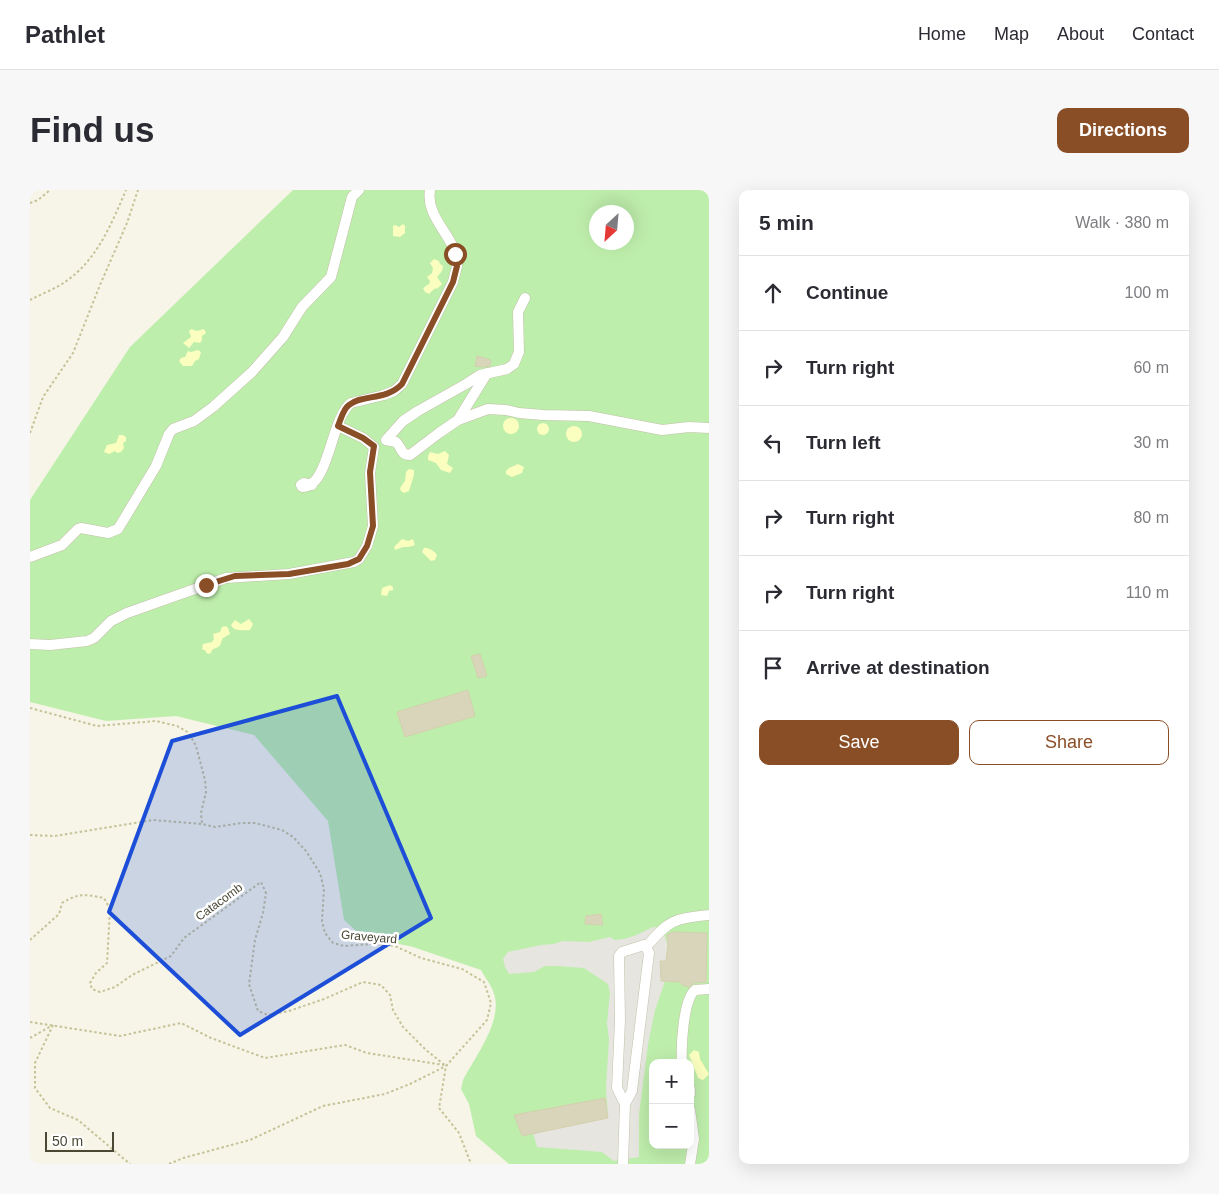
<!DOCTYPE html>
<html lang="en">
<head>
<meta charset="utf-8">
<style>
  body { margin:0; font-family:Helvetica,sans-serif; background:#f7f7f7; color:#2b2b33 }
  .controls { position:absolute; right:15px; bottom:15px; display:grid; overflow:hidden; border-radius:10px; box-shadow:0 5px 20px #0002 }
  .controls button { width:45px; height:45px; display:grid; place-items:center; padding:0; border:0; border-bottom:1px solid #e1e1e2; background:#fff; color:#2b2b33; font:25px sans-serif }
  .compass { position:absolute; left:559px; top:15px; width:45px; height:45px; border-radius:50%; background:#fff; box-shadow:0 5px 20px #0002; rotate:206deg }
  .scale { position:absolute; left:15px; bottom:12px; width:69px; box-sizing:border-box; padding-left:5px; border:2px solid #4a4835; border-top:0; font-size:14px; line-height:18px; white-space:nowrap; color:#4a4835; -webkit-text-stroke:4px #fff; paint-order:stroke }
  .stop { position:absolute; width:15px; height:15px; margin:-11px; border:4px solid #8a4e26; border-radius:50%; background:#fff }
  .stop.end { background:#8a4e26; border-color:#fff; box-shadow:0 1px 5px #0008 }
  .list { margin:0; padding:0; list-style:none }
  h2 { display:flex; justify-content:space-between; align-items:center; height:65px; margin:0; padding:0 20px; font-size:21px }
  h2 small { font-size:16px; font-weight:400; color:#7c7c81 }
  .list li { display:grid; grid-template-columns:32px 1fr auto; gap:15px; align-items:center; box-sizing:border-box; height:75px; padding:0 20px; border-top:1px solid #e1e1e2 }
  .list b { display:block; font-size:19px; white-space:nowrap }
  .list em { font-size:16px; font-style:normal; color:#7c7c81 }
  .actions { display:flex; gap:10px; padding:15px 20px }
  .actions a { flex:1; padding:11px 0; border:1px solid #8a4e26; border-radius:10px; text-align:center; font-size:18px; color:#8a4e26 }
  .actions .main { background:#8a4e26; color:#fff }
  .icon { flex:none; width:28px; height:28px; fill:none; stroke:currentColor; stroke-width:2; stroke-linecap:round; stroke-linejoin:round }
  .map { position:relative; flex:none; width:679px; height:974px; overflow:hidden; border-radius:10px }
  header { display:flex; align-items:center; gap:30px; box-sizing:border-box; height:70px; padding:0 25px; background:#fff; border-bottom:1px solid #e1e1e2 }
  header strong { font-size:24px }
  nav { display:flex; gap:28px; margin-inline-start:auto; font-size:18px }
  .intro { display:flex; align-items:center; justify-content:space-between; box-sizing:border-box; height:120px; padding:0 30px }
  h1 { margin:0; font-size:35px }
  .button { padding:12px 22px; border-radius:10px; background:#8a4e26; color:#fff; font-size:18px; font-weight:700 }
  main { display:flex; gap:30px; padding:0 30px }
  aside { flex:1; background:#fff; border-radius:10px; box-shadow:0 5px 20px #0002 }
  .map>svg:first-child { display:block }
  .green { fill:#beeeac; fill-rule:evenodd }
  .sand { fill:#fafebf }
  .parking { fill:#e6e5e0 }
  .building { fill:#d9d5bb; stroke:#d4d0ae }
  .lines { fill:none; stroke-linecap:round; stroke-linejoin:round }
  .minor-casing { stroke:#c2c1a9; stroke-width:11 }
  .path { stroke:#c6c298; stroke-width:2; stroke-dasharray:2.5 2.5; stroke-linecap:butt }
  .minor { stroke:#fff; stroke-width:10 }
  .route { stroke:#8a4e26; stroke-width:6 }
  .marked { fill:#1d4ed8; fill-opacity:0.2; stroke:#1d4ed8; stroke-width:4; stroke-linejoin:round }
  .labels { text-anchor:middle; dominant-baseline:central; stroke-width:5; stroke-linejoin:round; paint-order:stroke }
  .street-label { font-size:12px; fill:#4a4835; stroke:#fff }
</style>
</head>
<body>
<header>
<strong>Pathlet</strong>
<nav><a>Home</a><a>Map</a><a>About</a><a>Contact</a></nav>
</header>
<div class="intro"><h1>Find us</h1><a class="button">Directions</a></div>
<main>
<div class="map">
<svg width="679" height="974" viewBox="0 0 679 974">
  <rect width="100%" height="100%" fill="#f6f5e7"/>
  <!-- green -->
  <path class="green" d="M263,0H679V974H479L446,946L439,914L431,899L433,890C445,867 473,831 464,804C462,796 455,788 451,780L383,757L332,746L314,730L298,631L224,545L146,526L76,531L0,512V310L100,157ZM566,22H596V52H566ZM623,873H660V955H623Z"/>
  <!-- sand -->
  <g class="sand">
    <polygon points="373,34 375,36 375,43 370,47 363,46 363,36 365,35 369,37"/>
    <polygon points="404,69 409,71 410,74 413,76 412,81 407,87 412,94 408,98 404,99 399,104 395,102 393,98 399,94 400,91 397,87 402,83 403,78 400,73"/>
    <polygon points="161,139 167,141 174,139 176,143 172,146 172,150 170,153 164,152 159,158 153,153 161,147 159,141"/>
    <polygon points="168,160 171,162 169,169 165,171 162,176 153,176 149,171 151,168 155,167 158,161 161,162"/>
    <circle cx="481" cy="236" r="8"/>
    <circle cx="513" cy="239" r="6"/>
    <circle cx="544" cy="244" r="8"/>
    <polygon points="89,245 93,245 96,247 96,251 93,253 94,258 91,262 87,263 85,261 79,264 74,262 77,255 86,253"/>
    <polygon points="415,261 419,265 417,274 423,278 420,283 411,280 406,273 398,270 398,266 400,262 408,264"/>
    <polygon points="488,274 494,277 492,283 482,287 476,284 476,281 479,278"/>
    <polygon points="379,279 384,280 384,285 379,301 374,303 371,301 370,298 375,291 376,282"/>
    <polygon points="372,349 378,351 383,349 385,355 379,357 373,357 365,360 364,357"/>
    <path d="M394,358C398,357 405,362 407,365L405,370L401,371L392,362Z"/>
    <polygon points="360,395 363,397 363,400 359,401 357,406 351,405 352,398"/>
    <path d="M219,429L223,434L220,440C213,440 204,442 201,435L205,430L211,434Z"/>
    <path d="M196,436L198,438L200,444L193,448C189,455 193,456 183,459L180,464L176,463V461L172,459L173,454L182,452L184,449L183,444L190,442L192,437Z"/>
    <path d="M664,860L669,862L670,869L679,884L673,890L668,888C665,880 662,872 659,865Z"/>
  </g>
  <!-- parking -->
  <polygon class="parking" points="623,737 632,738 638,756 635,791 625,820 618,854 609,925 609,967 584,971 572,962 507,957 503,943 578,927 576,898 579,850 577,833 580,803 578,794 554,778 528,776 515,776 504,782 479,784 475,777 473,769 478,762 511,755 524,754 533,751 559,752 580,747 585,750 594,749 604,746"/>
  <!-- building -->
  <g class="building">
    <polygon points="447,166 461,170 460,176 452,177 445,176"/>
    <polygon points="450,464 457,486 448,488 441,466"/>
    <polygon points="438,500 445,526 375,547 367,522"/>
    <polygon points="571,724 573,735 555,734 556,726"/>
    <polygon points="642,742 677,743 676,792 664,793 659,797 652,795 650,792 631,791 630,771 636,771 638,754 637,745"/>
    <polygon points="575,908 578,928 492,946 484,925"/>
  </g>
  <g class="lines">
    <!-- minor casing -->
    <g class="minor-casing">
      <g id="minor">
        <path d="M495,108L488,122L489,162L484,174L477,179L450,185L436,194L388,221L373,231L356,250L366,252C372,257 370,265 380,265L409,243L428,230L458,219L476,220L489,223L513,225L559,226L632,240L659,237L679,238"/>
        <polyline points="428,230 457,183"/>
        <path d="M282,295L274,293L271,295L272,297C300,297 300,229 321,213L354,205L364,201L372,194L423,92C424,87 426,81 427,76C428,47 395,30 400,0"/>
        <polyline points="0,367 32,355 48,339 51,338 78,343 88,339 126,276 139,244 143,239 164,231 183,217 222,182 253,147 272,117 301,87 322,7 329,0"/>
        <polyline points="0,454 20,455 57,451 64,448 81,431 97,423 196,388 259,384 324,372 329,369 337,356 343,336 340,283 344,257 333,248 308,236"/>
        <path d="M616,757C640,729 643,729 679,725"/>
        <path d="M652,873C651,857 653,810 665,800L679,799"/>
        <polyline points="660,899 660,904"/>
        <polyline points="595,914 587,898 590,830 589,766 592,762 614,755 616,757"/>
        <polyline points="593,974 595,914 602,901 619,763 616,757"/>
        <polyline points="660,974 664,949 660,920"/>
      </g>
    </g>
    <!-- path -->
    <g class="path">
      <polyline points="0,13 8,10 20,0"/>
      <path d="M0,110C11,104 25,99 35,92C67,70 81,35 96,0"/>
      <polyline points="0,243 13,207 43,163 70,95 97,33 108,0"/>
      <polyline points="0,518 67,536 126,531 147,536 159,543 166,556 175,590 176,602 171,623 172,634"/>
      <polyline points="0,645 25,646 123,630 172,634 185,637 212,633 225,633 252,640 263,647 276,661 290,683 294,699 292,731 295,743 303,753 314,756 343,754 365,756 391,768 432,779 454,792 461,813 457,830 416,876 409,918 429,943 441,974"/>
      <path d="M0,750L29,724L32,713C49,703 54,704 74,708L80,719L77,773L66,783L60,793L62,799L70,802L85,797L102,785L141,766L154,748L231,692L236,703L233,723L225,750L219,794L228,821L238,825L259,821L294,809L333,792L351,795L360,805L363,820L373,837L396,860L416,876"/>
      <polyline points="0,832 90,846 151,833 181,848 235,868 315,855 337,863 414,875"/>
      <polyline points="23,835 5,873 5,898 20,918 48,930 100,974"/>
      <polyline points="0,848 21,836"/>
      <polyline points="139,974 153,968 220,950 293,916 355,904 380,894 416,876"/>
    </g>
    <!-- minor -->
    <use href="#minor" class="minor"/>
  </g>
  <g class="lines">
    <!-- route -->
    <path class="route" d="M176,395L205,386L259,384L318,374L329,369L337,356L343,336L340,282L344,256L333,248L308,236C311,229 313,219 319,215C332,204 356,211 372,194L423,92L427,76L425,64"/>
  </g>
  <!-- marked area -->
  <path class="marked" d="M307,506L401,728L210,845L79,722L142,551Z"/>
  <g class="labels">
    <!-- street labels -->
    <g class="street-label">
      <text transform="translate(189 712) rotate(-36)">Catacomb</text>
      <text transform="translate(339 747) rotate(5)">Graveyard</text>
    </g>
  </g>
</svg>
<div class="controls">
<button>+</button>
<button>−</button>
</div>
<svg class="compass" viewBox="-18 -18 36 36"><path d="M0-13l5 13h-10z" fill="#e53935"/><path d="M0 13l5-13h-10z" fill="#7c7c81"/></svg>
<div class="scale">50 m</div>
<div class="stop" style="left:425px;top:64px"></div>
<div class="stop end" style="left:176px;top:395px"></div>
</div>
<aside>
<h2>5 min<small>Walk · 380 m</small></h2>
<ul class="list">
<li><svg class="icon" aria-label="ahead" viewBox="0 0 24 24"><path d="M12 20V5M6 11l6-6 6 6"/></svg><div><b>Continue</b></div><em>100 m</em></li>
<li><svg class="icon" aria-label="right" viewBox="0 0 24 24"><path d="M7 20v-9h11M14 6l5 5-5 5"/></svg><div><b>Turn right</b></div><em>60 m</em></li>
<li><svg class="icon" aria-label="left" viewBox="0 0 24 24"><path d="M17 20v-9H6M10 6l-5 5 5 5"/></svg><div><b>Turn left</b></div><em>30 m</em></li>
<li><svg class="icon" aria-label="right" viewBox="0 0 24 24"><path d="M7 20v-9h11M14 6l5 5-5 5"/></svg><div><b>Turn right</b></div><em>80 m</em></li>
<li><svg class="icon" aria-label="right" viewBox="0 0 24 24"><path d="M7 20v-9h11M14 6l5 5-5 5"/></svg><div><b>Turn right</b></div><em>110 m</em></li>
<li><svg class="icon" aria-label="arrive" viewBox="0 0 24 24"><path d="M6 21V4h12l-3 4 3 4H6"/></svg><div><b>Arrive at destination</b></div></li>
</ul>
<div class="actions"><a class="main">Save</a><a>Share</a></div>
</aside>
</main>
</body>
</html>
